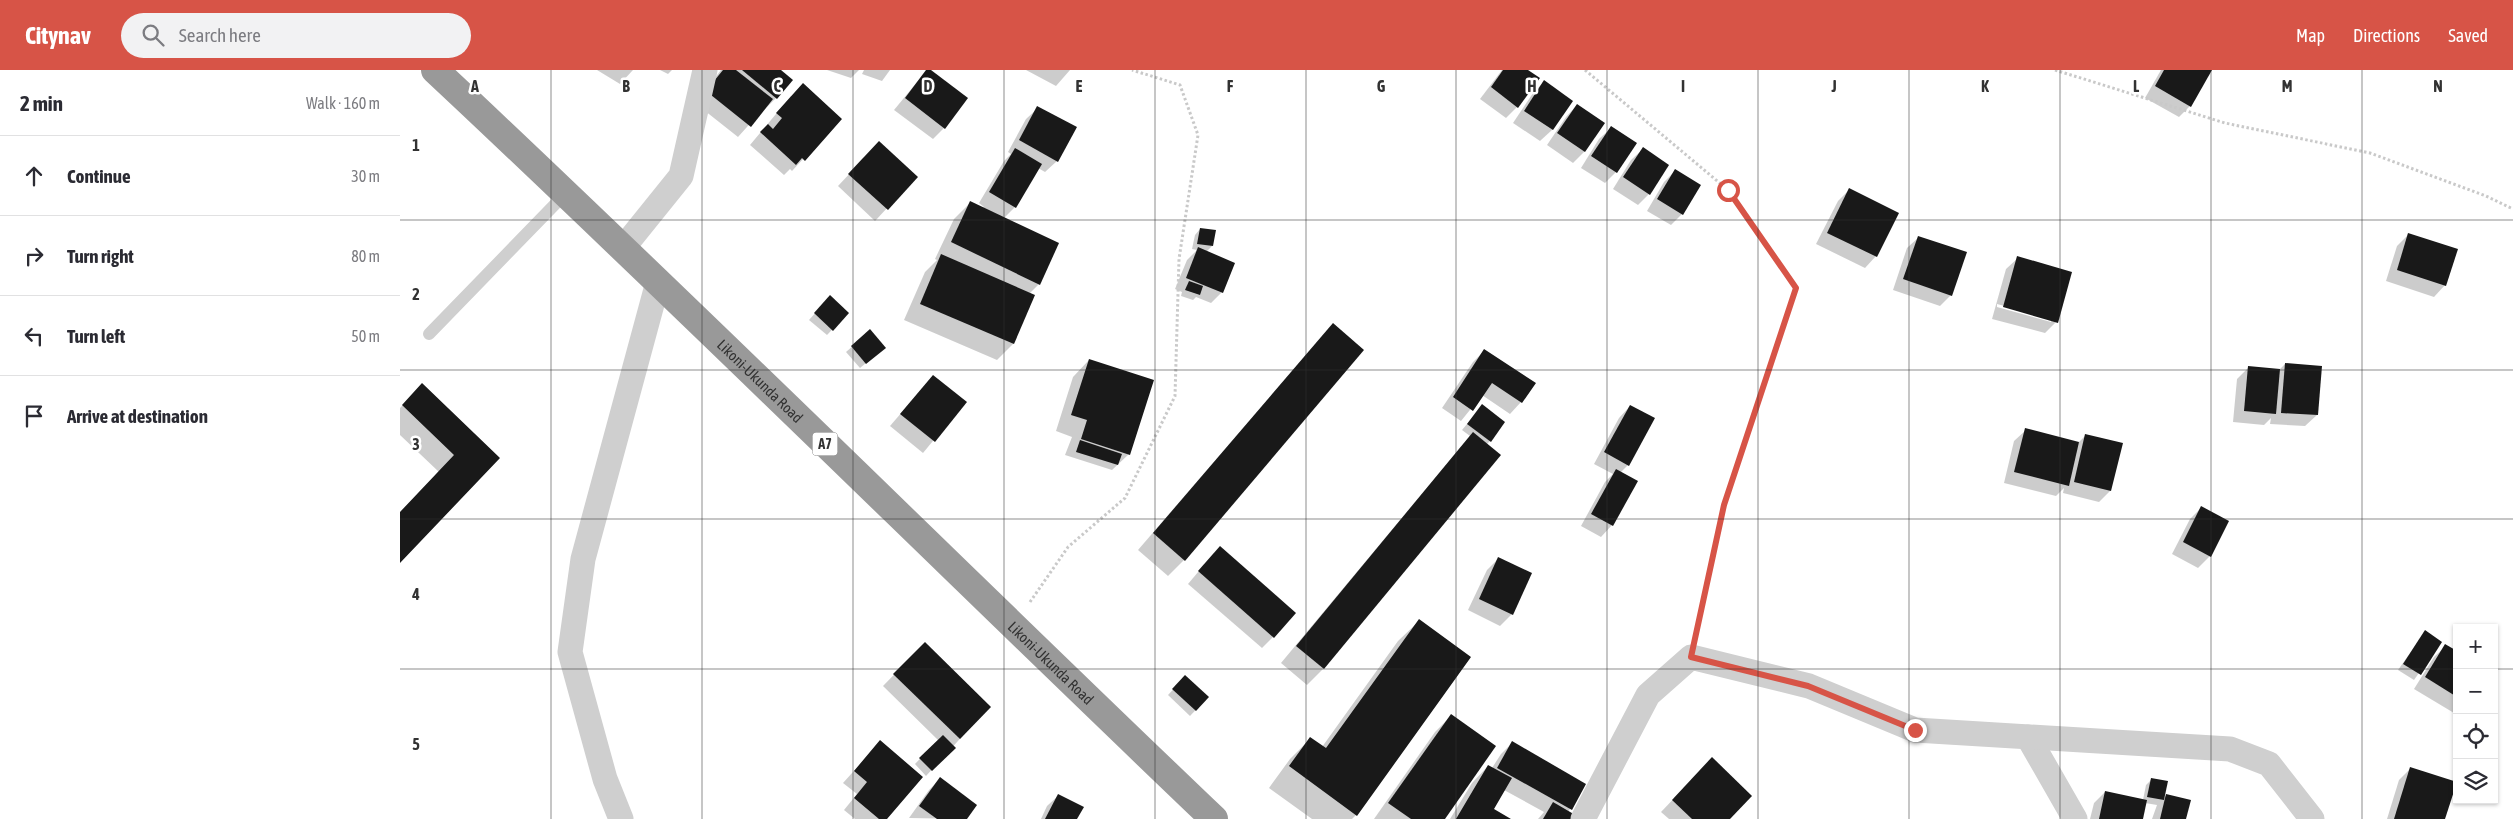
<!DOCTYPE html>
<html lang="en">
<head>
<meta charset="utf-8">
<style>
  body { margin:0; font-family:"Asap Condensed",sans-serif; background:#f2f2f3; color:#2b2b33 }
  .controls { position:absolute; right:15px; bottom:15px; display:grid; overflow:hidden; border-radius:0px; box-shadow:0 1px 4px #0004 }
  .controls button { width:45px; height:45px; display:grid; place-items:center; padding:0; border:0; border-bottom:1px solid #e1e1e2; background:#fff; color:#2b2b33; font:25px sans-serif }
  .stop { position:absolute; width:15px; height:15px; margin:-11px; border:4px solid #d75447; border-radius:50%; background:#fff }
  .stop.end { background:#d75447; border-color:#fff; box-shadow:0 1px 5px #0008 }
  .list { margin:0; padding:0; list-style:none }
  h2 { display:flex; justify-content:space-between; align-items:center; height:65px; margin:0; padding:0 20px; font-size:21px }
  h2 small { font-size:16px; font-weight:400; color:#7c7c81 }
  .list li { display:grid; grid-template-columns:32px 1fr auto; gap:15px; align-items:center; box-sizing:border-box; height:80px; padding:0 20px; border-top:1px solid #e1e1e2 }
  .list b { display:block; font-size:19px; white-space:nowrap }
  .list em { font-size:16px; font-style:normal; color:#7c7c81 }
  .icon { flex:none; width:28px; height:28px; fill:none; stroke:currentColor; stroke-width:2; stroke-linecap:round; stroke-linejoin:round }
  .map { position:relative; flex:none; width:2113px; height:749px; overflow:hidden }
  header { display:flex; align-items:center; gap:30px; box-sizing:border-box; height:70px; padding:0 25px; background:#d75447; color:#fff }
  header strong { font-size:24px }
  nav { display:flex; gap:28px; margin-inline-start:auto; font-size:18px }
  .search { width:350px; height:45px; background:#f2f2f3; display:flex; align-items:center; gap:12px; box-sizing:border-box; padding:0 18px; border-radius:28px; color:#7c7c81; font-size:19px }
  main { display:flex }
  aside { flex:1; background:#fff }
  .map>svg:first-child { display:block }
  .shadow { fill:#0003; fill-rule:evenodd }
  .building { fill:#191919 }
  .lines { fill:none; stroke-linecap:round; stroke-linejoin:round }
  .path { stroke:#c9c9c9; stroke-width:3; stroke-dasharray:2.5 2.5; stroke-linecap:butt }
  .lane { stroke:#cfcfcf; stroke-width:12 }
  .street { stroke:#cfcfcf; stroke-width:25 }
  .highway { stroke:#999; stroke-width:28 }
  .route { stroke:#d75447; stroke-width:6 }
  .grid { fill:none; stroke:#323232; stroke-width:1; stroke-opacity:0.55 }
  .labels { text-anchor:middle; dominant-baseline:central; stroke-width:5; stroke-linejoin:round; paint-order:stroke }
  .shield { fill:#fff; stroke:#707070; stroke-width:1 }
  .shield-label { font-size:14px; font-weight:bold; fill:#323232 }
  .street-label { font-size:15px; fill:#323232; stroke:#fff }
  .grid-label { font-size:16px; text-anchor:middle; font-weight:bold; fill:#323232; stroke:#fff; stroke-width:5; stroke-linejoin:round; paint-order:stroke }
</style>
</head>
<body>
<header>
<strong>Citynav</strong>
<div class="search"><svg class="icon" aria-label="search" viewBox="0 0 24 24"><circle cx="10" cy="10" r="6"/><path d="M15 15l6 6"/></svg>Search here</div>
<nav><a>Map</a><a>Directions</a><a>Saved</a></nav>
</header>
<main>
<aside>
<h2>2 min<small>Walk · 160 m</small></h2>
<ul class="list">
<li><svg class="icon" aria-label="ahead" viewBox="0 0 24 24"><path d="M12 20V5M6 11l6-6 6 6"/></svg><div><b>Continue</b></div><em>30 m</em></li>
<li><svg class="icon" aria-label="right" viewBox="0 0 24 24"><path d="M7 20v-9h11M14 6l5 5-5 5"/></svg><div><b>Turn right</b></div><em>80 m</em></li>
<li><svg class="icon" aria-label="left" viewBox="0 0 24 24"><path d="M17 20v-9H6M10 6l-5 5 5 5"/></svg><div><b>Turn left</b></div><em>50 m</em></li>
<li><svg class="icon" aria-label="arrive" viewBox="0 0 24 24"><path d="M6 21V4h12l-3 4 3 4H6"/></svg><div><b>Arrive at destination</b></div></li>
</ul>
</aside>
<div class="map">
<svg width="2113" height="749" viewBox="0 0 2113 749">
  <rect width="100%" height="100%" fill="#fff"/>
  <!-- shadow -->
  <g class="shadow">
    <polygon points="197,0 233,0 220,14"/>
    <polygon points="260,0 272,0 268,4"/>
    <polygon points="321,0 379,0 376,28 365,39 364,38 338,67 295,33"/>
    <polygon points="427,0 459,0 451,8"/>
    <polygon points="464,0 490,0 482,11 462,4"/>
    <polygon points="527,0 529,0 544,58 533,69 494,40"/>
    <polygon points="626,0 670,0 656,16"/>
    <polygon points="1102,0 1126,0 1117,37 1106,48 1080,29"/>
    <polygon points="1761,0 1811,0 1790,36 1779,47 1745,28"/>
    <polygon points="1144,12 1171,31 1152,60 1140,71 1113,53 1133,23"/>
    <polygon points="391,26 440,49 392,101 390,99 384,105 350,75"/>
    <polygon points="1177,35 1203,53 1184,82 1173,93 1147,75 1166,47"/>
    <polygon points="638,38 657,91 645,102 638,98 615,137 604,148 639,214 629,224 634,226 613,274 597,290 504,250 525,202 537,190 535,189 554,149 571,132 583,138 584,137 579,133 604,91 611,84 608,82 626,49"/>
    <polygon points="1211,58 1216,102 1205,113 1181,98 1199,69"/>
    <polygon points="1243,79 1249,124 1238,135 1213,119 1231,90"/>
    <polygon points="468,84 516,107 475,151 438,116"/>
    <polygon points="1275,101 1282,144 1271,155 1247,141 1264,112"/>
    <polygon points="1449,120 1476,186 1465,198 1416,174 1438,131"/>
    <polygon points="800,159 812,176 806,182 822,222 811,233 796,227 793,230 781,226 782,222 775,219 787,190 797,180 792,179 795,165"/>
    <polygon points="2009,164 2045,215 2034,227 1986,211 1997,176"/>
    <polygon points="1519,167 1551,225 1540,236 1493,220 1507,178"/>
    <path d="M1618,188L1656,252L1645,263L1592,249L1606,199ZM1597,234L1651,249V252L1597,237Z"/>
    <polygon points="425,232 448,243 427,265 409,250"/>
    <polygon points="933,254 784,490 768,506 738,480"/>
    <polygon points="470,261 478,283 460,298 446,282"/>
    <polygon points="1084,281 1121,332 1110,344 1082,325 1061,351 1042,338 1073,292"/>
    <polygon points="689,290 729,384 712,400 665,385 672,367 656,361 673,307"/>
    <polygon points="1885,294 1917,345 1905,356 1870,354 1871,348 1864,355 1833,352 1837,309 1848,298 1879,300"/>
    <polygon points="533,306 565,332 523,383 490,356"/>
    <polygon points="22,315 98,388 0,492 0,443 39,402 0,365 0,338"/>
    <polygon points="1082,336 1090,371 1086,375 1099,385 923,599 907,615 881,593 1070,366 1062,360"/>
    <polygon points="1230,336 1228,395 1220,403 1212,455 1201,467 1181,456 1205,412 1213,404 1194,394 1219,348"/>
    <polygon points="1626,360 1678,373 1686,365 1710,421 1699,432 1663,423 1664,418 1656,426 1604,413 1614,371"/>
    <polygon points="1801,438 1827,451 1810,486 1798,498 1772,484 1790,449"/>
    <polygon points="809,489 873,567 862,578 788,514"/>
    <polygon points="1098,489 1112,544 1100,556 1068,540 1087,500"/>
    <polygon points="1019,551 1070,588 956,745 952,749 912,749 869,718 890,689 910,669 922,677 998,571"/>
    <polygon points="2025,562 2040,573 2014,610 1998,600"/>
    <polygon points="525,573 589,637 526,706 515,694 538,670 483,616"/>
    <polygon points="2046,576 2057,583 2057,641 2054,643 2014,619 2034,587"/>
    <polygon points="785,607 808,627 790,646 768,625"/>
    <polygon points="1051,646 1044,749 974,749 1035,662"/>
    <polygon points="480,672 486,749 455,749 444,740 457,724 443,713"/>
    <polygon points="1112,673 1185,715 1168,742 1174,749 1138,749 1144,742 1104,720 1093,740 1108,749 1050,749 1072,713 1088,696 1092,698 1101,684"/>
    <polygon points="2011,698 2044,749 1987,749 1999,710"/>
    <polygon points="1301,700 1328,749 1269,749 1261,742"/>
    <polygon points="540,709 565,749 509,748 529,720"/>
    <polygon points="1752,709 1763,729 1767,725 1785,749 1752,749 1757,735 1745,733 1742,749 1690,749 1694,733 1705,722 1743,730 1746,715"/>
    <polygon points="659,725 676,749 641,749 647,736"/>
  </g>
  <!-- building -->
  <g class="building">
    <polygon points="323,0 336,0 373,29 351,57 306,21"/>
    <polygon points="342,0 381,0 393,10 377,29"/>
    <polygon points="526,0 531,0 568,28 545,59 505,28"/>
    <polygon points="1103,0 1128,0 1140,8 1118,38 1091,17"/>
    <polygon points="1764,0 1812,0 1791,37 1755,16"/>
    <polygon points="1144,10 1173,31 1153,60 1124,41"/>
    <polygon points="403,13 442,49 405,91 402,88 396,95 360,62 368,54 373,59 382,48 376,43"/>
    <polygon points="1177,34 1205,53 1185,82 1157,63"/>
    <polygon points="637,36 677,57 658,92 619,70"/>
    <polygon points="1211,56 1237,73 1217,103 1191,86"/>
    <polygon points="479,71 518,107 488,140 448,104"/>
    <polygon points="1243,77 1269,95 1250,125 1223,107"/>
    <polygon points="615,78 642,94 616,138 589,122"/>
    <polygon points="1275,99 1301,115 1283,145 1257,129"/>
    <polygon points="1449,118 1499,143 1477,187 1427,163"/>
    <polygon points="570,131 659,173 640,215 551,172"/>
    <polygon points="800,158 816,160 813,176 797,174"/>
    <polygon points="2008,163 2058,179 2046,216 1997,200"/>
    <polygon points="1518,166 1567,182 1552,226 1503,209"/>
    <polygon points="798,177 835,193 823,223 786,208"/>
    <polygon points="541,184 635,225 614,274 520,234"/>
    <polygon points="1617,186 1672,202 1658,253 1603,237"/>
    <polygon points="789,211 803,216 800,225 785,220"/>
    <polygon points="430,225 449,243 433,261 414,243"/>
    <polygon points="933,253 964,280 785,491 753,463"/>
    <polygon points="470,259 486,278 466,294 451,276"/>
    <polygon points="1084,279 1136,313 1122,333 1092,313 1073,341 1053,327"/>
    <polygon points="689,289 754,310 730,385 681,369 687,350 671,345"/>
    <polygon points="1885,293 1922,296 1918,345 1881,343"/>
    <polygon points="1848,296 1880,299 1876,344 1844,341"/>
    <polygon points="533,305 567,332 535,372 500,344"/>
    <polygon points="22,313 100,388 0,493 0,442 54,385 2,335"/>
    <polygon points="1082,334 1105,352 1091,372 1067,354"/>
    <polygon points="1230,335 1255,348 1229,396 1204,382"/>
    <polygon points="1625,358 1679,372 1669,416 1614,402"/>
    <polygon points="1073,362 1101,385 924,599 896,576"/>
    <polygon points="1685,364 1723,373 1711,421 1674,412"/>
    <polygon points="680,370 722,384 718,395 676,382"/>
    <polygon points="1216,399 1238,411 1213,456 1191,444"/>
    <polygon points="1801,436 1829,451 1811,487 1783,472"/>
    <polygon points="820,476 896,543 874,568 798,501"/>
    <polygon points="1098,487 1132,503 1113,545 1079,529"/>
    <polygon points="1019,549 1071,587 957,746 889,696 910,667 926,678"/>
    <polygon points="2025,560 2042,572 2021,605 2003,594"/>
    <polygon points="525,572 591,637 560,669 493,604"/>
    <polygon points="2045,574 2057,581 2057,627 2025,607"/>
    <polygon points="785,605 809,627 796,641 772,619"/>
    <polygon points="1051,644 1096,676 1045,749 1011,749 988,733"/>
    <polygon points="543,665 556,678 532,701 519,688"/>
    <polygon points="480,670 523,707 487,749 479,749 454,728 467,712 454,701"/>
    <polygon points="1112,671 1186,714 1172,740 1097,698"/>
    <polygon points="1312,687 1352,726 1330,749 1292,749 1272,730"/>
    <polygon points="1088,695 1112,708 1094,739 1111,749 1056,749"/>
    <polygon points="2010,697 2057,712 2045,749 1994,749"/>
    <polygon points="540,707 577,735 567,749 537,749 519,736"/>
    <polygon points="1751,708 1768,711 1764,730 1747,727"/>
    <polygon points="1705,721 1747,730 1743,749 1699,749"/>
    <polygon points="658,724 684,737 677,749 645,749"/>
    <polygon points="1766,724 1791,730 1786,749 1760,749"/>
    <polygon points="1153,732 1177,746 1176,749 1143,749"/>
  </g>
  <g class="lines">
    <!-- path -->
    <g class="path">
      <polyline points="1185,0 1328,120 1396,218 1324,435 1297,560"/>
      <polyline points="1655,0 1825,53 1970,83 2086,126 2113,139"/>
      <polyline points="630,532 668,477 725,428 775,326 779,189 798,65 780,15 732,0"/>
    </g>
    <!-- lane -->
    <polyline class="lane" points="29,264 166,123"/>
    <!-- street -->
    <g class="street">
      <polyline points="223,178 281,106 305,0"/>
      <polyline points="1628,667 1675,749"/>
      <polyline points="221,749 205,709 170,582 183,489 258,212"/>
      <polyline points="1183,749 1248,625 1291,587 1409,616 1515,660 1830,679 1869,694 1912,749"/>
    </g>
    <!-- highway -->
    <path class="highway" id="s1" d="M35,0C298,246 553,500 814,749"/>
  </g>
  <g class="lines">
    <!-- route -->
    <polyline class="route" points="1328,120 1396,218 1324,435 1291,587 1408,616 1515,660"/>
  </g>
  <!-- grid -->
  <path class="grid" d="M151,0V749M302,0V749M453,0V749M604,0V749M755,0V749M906,0V749M1056,0V749M1207,0V749M1358,0V749M1509,0V749M1660,0V749M1811,0V749M1962,0V749M0,150H2113M0,300H2113M0,449H2113M0,599H2057M2094,599H2113"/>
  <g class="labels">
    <!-- shield labels -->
    <rect class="shield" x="412.5" y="362.5" width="25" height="23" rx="4"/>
    <g class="shield-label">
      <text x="425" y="374">A7</text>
    </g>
    <!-- street labels -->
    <g class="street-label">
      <text stroke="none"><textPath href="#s1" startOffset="450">Likoni-Ukunda Road</textPath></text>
      <text stroke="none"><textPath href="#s1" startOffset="855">Likoni-Ukunda Road</textPath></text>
    </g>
  </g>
  <g class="grid-label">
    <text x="75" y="22">A</text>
    <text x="226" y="22">B</text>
    <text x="377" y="22">C</text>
    <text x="528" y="22">D</text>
    <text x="679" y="22">E</text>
    <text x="830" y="22">F</text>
    <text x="981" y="22">G</text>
    <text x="1132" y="22">H</text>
    <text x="1283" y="22">I</text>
    <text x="1434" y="22">J</text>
    <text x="1585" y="22">K</text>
    <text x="1736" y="22">L</text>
    <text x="1887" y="22">M</text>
    <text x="2038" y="22">N</text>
    <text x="16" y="81">1</text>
    <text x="16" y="230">2</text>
    <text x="16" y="380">3</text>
    <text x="16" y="530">4</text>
    <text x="16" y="680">5</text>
  </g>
</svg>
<div class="controls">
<button>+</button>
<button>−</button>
<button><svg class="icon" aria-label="locate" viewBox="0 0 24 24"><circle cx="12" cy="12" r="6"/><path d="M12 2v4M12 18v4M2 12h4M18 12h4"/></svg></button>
<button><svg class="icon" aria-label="layers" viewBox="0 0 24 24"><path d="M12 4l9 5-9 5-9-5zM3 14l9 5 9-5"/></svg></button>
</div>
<div class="stop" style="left:1328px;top:120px"></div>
<div class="stop end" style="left:1515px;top:660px"></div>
</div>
</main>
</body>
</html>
